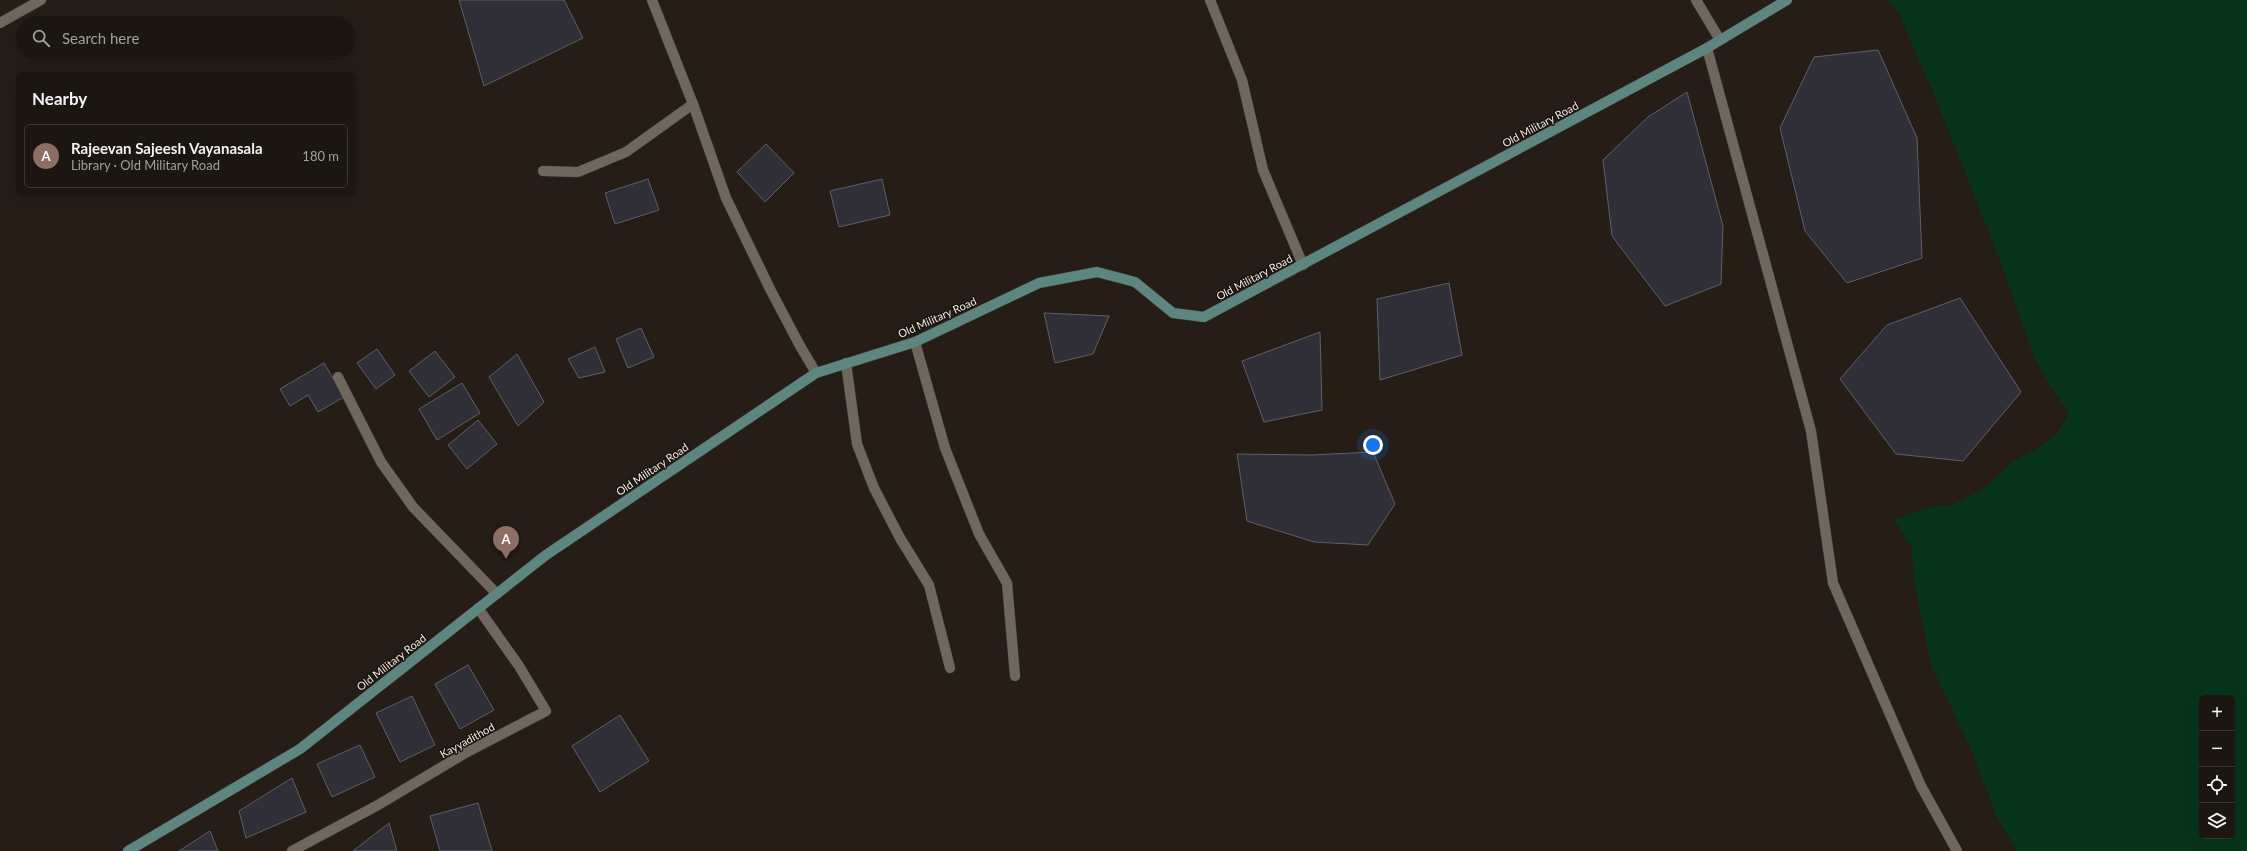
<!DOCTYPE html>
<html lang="en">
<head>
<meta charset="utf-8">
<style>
  body { margin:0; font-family:Lato,sans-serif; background:#251f19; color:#f1f3f6 }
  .controls { position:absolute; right:12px; bottom:12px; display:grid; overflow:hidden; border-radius:6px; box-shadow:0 4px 16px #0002 }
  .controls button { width:36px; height:36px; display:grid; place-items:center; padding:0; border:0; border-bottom:1px solid #3a3530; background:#1c1610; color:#f1f3f6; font:20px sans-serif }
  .you { position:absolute; left:1373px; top:445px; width:14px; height:14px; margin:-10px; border:3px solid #fff; border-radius:50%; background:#1a73e8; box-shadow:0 0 0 6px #1a73e833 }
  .badge { display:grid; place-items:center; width:26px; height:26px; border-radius:50%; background:#0b8043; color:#fff; font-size:13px; font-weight:700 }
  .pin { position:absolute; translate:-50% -33px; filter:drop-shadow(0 1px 2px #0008) }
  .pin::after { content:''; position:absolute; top:21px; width:14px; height:12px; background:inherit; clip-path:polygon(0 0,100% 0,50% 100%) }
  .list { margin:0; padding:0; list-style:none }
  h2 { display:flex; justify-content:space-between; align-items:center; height:52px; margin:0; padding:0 16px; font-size:17px }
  h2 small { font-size:13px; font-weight:400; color:#a09f9f }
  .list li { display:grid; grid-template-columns:26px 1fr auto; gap:12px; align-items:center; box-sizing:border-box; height:64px; margin:0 8px 8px; padding:0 8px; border:1px solid #3a3530; border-radius:6px }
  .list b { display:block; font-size:15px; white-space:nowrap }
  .list p { margin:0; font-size:13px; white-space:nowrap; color:#a09f9f }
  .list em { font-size:13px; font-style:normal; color:#a09f9f }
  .icon { flex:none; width:22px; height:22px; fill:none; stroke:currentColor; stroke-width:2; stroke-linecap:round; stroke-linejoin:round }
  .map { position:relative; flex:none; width:2247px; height:851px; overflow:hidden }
  .search { position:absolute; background:#1c1610; box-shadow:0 4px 16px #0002; left:16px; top:16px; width:340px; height:44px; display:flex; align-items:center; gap:10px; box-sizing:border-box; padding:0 14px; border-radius:22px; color:#a09f9f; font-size:15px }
  .panel { position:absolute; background:#1c1610; box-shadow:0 4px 16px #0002; left:16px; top:72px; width:340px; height:124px; border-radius:6px }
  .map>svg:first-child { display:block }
  .green { fill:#083519; fill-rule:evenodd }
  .building { fill:#302e37; stroke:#605e69 }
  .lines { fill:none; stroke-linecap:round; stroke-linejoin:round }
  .street-casing { stroke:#403a35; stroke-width:11 }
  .secondary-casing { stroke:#403a35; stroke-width:11 }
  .street { stroke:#6f665d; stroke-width:10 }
  .secondary { stroke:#5e8681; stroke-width:10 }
  .labels { text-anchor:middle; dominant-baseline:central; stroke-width:3; stroke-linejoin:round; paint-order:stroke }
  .street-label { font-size:11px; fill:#f1ebe7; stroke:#1b140d }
</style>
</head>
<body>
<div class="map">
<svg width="2247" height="851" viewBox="0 0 2247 851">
  <rect width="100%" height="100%" fill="#251d16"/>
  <!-- green -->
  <path class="green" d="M1888,0H2247V851H2017L1996,815L1971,749L1931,665L1914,581L1912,548L1894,520L1926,508L1952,505L1983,489L2012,462L2038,448L2056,435L2069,413L2050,385L2034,356L2000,261L1938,104L1900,16ZM2202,698H2232V836H2202Z"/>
  <!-- building -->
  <g class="building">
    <polygon points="459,0 564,0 583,38 484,86"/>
    <polygon points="1878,50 1917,138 1922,258 1847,283 1805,231 1780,128 1814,57"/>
    <polygon points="1687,92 1723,226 1721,284 1665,306 1612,236 1603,160 1648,117"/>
    <polygon points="766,144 794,173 765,202 737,172"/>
    <polygon points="648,179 659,210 615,224 605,193"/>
    <polygon points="882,179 890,215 839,227 830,191"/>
    <polygon points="1449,283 1462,355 1380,380 1377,299"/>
    <polygon points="1960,298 2021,392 1963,461 1896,454 1840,379 1887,325"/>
    <polygon points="1044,313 1109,316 1093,354 1055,363"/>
    <polygon points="641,328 654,357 628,368 616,339"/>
    <polygon points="1320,332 1322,410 1264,422 1242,361"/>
    <polygon points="595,347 605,372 579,378 568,359"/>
    <polygon points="377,349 395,375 376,389 357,363"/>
    <polygon points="435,351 455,377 429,397 409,371"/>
    <polygon points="517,354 544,402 518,426 489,377"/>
    <polygon points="324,363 344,397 318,412 308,395 290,406 280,389"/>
    <polygon points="462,383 480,413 437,440 419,409"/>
    <polygon points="478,420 497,444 467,469 448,445"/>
    <polygon points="1373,452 1395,504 1368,545 1314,542 1247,521 1237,454 1311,455"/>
    <polygon points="468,665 494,710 460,729 435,684"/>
    <polygon points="412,696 435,745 400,762 376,713"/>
    <polygon points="620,715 649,761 600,792 572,746"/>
    <polygon points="360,745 375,777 332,797 317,764"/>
    <polygon points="292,778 306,812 246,838 239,811"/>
    <polygon points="478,803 492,851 440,851 430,816"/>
    <polygon points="389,823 397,851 353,851"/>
    <polygon points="210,831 218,851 179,851"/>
  </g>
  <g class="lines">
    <!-- street casing -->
    <g class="street-casing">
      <g id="street">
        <polyline points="652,0 693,104 726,198 770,289 799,344 816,373"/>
        <polyline points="1210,0 1242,80 1263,170 1303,265"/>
        <polyline points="1696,0 1720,40"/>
        <polyline points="0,23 41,0"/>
        <polyline points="1707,48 1811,431 1833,583 1921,786 1957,851"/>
        <polyline points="543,171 578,172 626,152 693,104"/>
        <polyline points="915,342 945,448 979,534 1007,583 1015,676"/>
        <polyline points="846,363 857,444 874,488 900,538 929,585 950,668"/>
        <polyline points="338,377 381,462 413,507 497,594"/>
        <polyline points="292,851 378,805 467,752 546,711 519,666 478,608"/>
      </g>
    </g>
    <!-- secondary casing -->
    <g class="secondary-casing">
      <polyline id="secondary" points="128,851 300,749 546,555 816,373 915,342 1039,283 1097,272 1135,282 1173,313 1204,317 1707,48 1787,0"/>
    </g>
    <!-- street -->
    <use href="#street" class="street"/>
    <!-- secondary -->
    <use href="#secondary" class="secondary"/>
  </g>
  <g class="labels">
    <!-- street labels -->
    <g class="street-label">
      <text transform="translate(1540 124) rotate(-28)">Old Military Road</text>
      <text transform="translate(1254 277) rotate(-28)">Old Military Road</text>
      <text transform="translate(937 317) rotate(-24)">Old Military Road</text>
      <text transform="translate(652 469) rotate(-34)">Old Military Road</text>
      <text transform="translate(391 662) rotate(-38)">Old Military Road</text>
      <text transform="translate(467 740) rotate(-29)">Kayyadithod</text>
    </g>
  </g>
</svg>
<div class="controls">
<button>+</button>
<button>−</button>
<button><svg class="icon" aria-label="locate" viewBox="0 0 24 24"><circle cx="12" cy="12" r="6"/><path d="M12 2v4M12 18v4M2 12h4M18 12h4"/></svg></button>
<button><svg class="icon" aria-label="layers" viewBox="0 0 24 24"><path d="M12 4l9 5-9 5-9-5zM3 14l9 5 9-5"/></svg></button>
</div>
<div class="you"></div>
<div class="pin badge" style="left:506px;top:559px;background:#8d6e63">A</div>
<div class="search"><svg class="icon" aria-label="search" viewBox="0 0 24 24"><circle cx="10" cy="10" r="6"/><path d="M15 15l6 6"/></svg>Search here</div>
<section class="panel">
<h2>Nearby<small></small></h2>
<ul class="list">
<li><span class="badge" style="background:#8d6e63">A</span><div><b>Rajeevan Sajeesh Vayanasala</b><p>Library · Old Military Road</p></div><em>180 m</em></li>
</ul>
</section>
</div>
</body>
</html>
